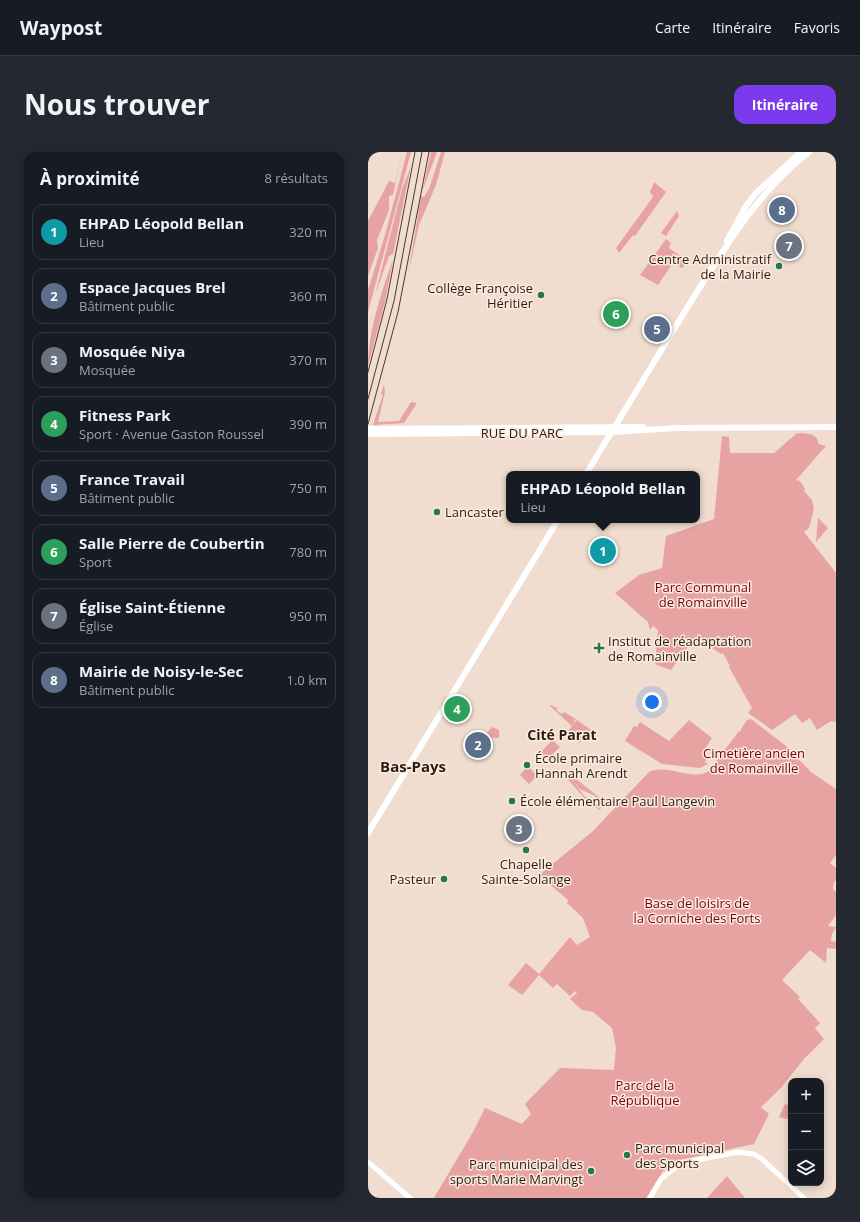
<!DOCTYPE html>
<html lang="fr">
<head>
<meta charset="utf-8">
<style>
  body { margin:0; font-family:"Open Sans",sans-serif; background:#242831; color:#f1f3f6 }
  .controls { position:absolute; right:12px; bottom:12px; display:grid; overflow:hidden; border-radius:8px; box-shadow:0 2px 10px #0003 }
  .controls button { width:36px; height:36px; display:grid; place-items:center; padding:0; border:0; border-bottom:1px solid #363941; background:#171b24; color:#f1f3f6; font:20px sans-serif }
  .you { position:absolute; left:284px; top:550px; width:14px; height:14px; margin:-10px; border:3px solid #fff; border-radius:50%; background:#1a73e8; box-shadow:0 0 0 6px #1a73e833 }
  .badge { display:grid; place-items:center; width:26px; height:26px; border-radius:50%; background:#7c3aed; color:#fff; font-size:13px; font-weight:700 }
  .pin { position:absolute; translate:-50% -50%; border:2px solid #fff; box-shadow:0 1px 4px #0006 }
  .popup { position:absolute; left:138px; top:319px; width:194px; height:52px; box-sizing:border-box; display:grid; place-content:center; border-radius:8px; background:#171b24; filter:drop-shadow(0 1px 3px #0005); font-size:13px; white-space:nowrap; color:#9ea1a6 }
  .popup b { font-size:15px; color:#f1f3f6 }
  .popup::after { content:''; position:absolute; left:50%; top:100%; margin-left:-8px; border:8px solid transparent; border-top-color:#171b24 }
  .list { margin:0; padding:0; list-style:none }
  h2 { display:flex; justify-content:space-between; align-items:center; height:52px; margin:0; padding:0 16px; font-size:17px }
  h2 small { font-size:13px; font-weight:400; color:#9ea1a6 }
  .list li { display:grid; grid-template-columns:26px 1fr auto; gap:12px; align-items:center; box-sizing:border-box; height:56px; margin:0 8px 8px; padding:0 8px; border:1px solid #363941; border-radius:12px }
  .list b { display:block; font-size:15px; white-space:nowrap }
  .list p { margin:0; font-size:13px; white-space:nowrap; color:#9ea1a6 }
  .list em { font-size:13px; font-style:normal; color:#9ea1a6 }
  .icon { flex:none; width:22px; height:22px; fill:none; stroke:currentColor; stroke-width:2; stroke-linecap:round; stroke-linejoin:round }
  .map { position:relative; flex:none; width:468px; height:1046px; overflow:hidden; border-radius:12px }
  header { display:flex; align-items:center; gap:24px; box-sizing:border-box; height:56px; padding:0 20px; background:#171b24; border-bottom:1px solid #363941 }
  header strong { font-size:19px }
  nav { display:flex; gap:22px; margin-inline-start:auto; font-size:14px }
  .intro { display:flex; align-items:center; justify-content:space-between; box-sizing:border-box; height:96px; padding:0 24px }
  h1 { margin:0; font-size:28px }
  .button { padding:10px 18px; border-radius:12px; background:#7c3aed; color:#fff; font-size:14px; font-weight:700 }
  main { display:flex; gap:24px; padding:0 24px }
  aside { flex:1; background:#171b24; border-radius:12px; box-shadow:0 2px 10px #0003 }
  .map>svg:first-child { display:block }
  .green { fill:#e7a3a1 }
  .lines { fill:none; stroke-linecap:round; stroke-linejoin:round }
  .minor { stroke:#fff; stroke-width:5 }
  .major { stroke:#fff; stroke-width:6 }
  .rail { stroke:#433a34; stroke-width:1 }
  .poi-dot { fill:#247749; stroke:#fdeadc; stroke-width:1.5 }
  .labels { text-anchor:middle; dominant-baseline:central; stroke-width:3; stroke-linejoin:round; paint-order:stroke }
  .poi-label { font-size:13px; fill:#251e19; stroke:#fdeadc; text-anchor:start }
  .street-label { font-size:13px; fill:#251e19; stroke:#fdeadc }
  .park-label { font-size:13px; fill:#720218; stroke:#fdeadc }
  .neighbourhood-label { font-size:14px; font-weight:bold; fill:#251e19; stroke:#fdeadc }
  .quarter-label { font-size:15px; font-weight:bold; fill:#251e19; stroke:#fdeadc }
</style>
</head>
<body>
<header>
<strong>Waypost</strong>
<nav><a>Carte</a><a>Itinéraire</a><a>Favoris</a></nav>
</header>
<div class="intro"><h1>Nous trouver</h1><a class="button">Itinéraire</a></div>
<main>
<aside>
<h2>À proximité<small>8 résultats</small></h2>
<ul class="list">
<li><span class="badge" style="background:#0f9aa8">1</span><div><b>EHPAD Léopold Bellan</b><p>Lieu</p></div><em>320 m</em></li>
<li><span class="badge" style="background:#5c6f8a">2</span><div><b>Espace Jacques Brel</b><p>Bâtiment public</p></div><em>360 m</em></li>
<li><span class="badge" style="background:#6b7280">3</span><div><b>Mosquée Niya</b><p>Mosquée</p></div><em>370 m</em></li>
<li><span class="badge" style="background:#2e9e5b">4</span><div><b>Fitness Park</b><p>Sport · Avenue Gaston Roussel</p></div><em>390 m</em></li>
<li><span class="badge" style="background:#5c6f8a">5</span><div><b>France Travail</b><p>Bâtiment public</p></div><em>750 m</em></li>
<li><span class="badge" style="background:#2e9e5b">6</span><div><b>Salle Pierre de Coubertin</b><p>Sport</p></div><em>780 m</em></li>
<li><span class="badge" style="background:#6b7280">7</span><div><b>Église Saint-Étienne</b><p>Église</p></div><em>950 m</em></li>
<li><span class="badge" style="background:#5c6f8a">8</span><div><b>Mairie de Noisy-le-Sec</b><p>Bâtiment public</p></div><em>1.0 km</em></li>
</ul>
</aside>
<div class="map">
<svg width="468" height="1046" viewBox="0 0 468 1046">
  <rect width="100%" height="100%" fill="#f0ddcf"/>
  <!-- green -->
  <g class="green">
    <polygon points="34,0 25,43 21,44 21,58 9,88 10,96 0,124 0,69 21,29 27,31"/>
    <polygon points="39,0 43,0 0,160 0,138 17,83"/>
    <polygon points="63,0 69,0 54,40"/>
    <polygon points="73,0 77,0 68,33 51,73 40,123 53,44 56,45 61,37"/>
    <polygon points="43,14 25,102 21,104 7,143 34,37"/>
    <polygon points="286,30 298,40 267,84 265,83 251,101 248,96 285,45 282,40"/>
    <polygon points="309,59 311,64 298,84 293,81"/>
    <polygon points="298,87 303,91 301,96 321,110 314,116 305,111 290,133 272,123"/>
    <path d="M25,108L17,150L0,214C0,181 13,140 25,108Z"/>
    <polygon points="16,232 17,240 10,270 31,269 43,250 49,251 36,271 5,273 15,243 13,242"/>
    <path d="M429,281C439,282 448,280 451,292L458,294L428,328L432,329L437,337L436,339L444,348L446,357L441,376L436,380L468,421V570L463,569L449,578L442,566L434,571L427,562L404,578L380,561L384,556L361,515L362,514L355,501L353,502L327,485L303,518L289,513L287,511L290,478L285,474L282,478L280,470L247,441L271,423L294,416L298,384L346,367L354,284L361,285L362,301H406Z"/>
    <polygon points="450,366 460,376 448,390"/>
    <polygon points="183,553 190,557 188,558 194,562 196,560 208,567 207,569 202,565 207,570 204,574 182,554"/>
    <path d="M383,567L418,594L443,620L468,637V703L462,711L468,716V728L466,730L465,737L468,740V763L460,774L468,775L464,782L463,789L468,790V797L459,796L458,811L442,798L414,828L432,845L430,847L452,871L447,876L456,887L436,907L412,937L393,955L401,962L386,992L307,1009L295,1019L278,1046H66L105,980L117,956L154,972L163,962L157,952L192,916L246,918L248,896L244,876L225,860L214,858L202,847L209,841L207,839L202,844L189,832L185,836L171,823L154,843L140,833L158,811L171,822L202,785L209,793L222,785L215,766L199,751L200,748L171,723L224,680L281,620C300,611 324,630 341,619L371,579H373V577L379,568Z"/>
    <polygon points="209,568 223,578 211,591 199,580"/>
    <polygon points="321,568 344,586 335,600 340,604 336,612 338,610 340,612 332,616 294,612 257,589 266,574 269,575 272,570 301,589"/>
    <polygon points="124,575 131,578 131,586 115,585"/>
    <polygon points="184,588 192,595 182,605 169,605"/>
    <polygon points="160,614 169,624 161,632 152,623"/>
    <polygon points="197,618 238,651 234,654 227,644 212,637"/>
    <polygon points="197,624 205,628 216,644 233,655 232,658 219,649"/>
    <polygon points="417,952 423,954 419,967 411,965"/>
    <polygon points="359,1024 377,1046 339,1046"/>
  </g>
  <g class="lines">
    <!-- minor -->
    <g class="minor">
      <polyline points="0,1010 42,1046"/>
      <polyline points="282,1046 293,1027 313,1011 370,1000 386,1002 394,1007 436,1046"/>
    </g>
    <!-- major -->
    <g class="major">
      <polyline points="359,89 378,54 388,41 433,0"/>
      <polyline points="0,277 275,275"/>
      <polyline points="0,282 244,280 309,276 468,275"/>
      <path d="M218,322C253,265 287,208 322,151C356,97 389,40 441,0"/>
      <polyline points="0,681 190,368"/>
    </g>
    <!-- rail -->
    <g class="rail">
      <polyline points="0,220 19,147 47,0"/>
      <polyline points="0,247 26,149 54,0"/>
      <polyline points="0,272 30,160 61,0"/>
    </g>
  </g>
  <!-- markers -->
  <g class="poi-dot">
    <circle cx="411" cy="114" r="4"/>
    <circle cx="173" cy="143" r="4"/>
    <circle cx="69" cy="360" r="4"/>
    <path d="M229 490h4v4h4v4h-4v4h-4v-4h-4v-4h4z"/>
    <circle cx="159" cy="613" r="4"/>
    <circle cx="144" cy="649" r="4"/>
    <circle cx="158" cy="698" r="4"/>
    <circle cx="76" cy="727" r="4"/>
    <circle cx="259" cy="1003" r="4"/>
    <circle cx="223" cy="1019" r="4"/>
  </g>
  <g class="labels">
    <!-- poi labels -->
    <g class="poi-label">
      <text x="403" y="107" text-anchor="end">Centre Administratif<tspan x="403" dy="15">de la Mairie</tspan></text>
      <text x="165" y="136" text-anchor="end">Collège Françoise<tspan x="165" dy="15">Héritier</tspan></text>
      <text x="77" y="360">Lancaster</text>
      <text x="240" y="489">Institut de réadaptation<tspan x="240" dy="15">de Romainville</tspan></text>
      <text x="167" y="606">École primaire<tspan x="167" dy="15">Hannah Arendt</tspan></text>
      <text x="152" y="649">École élémentaire Paul Langevin</text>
      <text x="158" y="712" text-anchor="middle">Chapelle<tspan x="158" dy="15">Sainte-Solange</tspan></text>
      <text x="68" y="727" text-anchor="end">Pasteur</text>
      <text x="267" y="996">Parc municipal<tspan x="267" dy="15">des Sports</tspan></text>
      <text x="215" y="1012" text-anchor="end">Parc municipal des<tspan x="215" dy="15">sports Marie Marvingt</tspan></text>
    </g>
    <!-- street labels -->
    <g class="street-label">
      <text x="154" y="281">RUE DU PARC</text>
    </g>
    <!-- park labels -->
    <g class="park-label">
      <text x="335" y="435">Parc Communal<tspan x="335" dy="15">de Romainville</tspan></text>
      <text x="386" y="601">Cimetière ancien<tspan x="386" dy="15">de Romainville</tspan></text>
      <text x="329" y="751">Base de loisirs de<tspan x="329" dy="15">la Corniche des Forts</tspan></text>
      <text x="277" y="933">Parc de la<tspan x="277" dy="15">République</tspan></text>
    </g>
    <!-- neighbourhood labels -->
    <g class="neighbourhood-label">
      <text x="194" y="582">Cité Parat</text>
    </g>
    <!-- quarter labels -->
    <g class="quarter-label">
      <text x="45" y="614">Bas-Pays</text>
    </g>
  </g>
</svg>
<div class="controls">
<button>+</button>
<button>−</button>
<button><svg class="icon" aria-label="layers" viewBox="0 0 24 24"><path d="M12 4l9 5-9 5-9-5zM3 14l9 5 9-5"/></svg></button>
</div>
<div class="you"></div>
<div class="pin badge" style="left:235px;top:399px;background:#0f9aa8">1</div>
<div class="popup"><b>EHPAD Léopold Bellan</b>Lieu</div>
<div class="pin badge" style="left:110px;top:593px;background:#5c6f8a">2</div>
<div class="pin badge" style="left:151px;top:677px;background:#6b7280">3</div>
<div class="pin badge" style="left:89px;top:557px;background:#2e9e5b">4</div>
<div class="pin badge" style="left:289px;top:177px;background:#5c6f8a">5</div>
<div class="pin badge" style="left:248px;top:162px;background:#2e9e5b">6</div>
<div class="pin badge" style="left:421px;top:94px;background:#6b7280">7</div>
<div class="pin badge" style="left:414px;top:58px;background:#5c6f8a">8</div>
</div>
</main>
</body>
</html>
